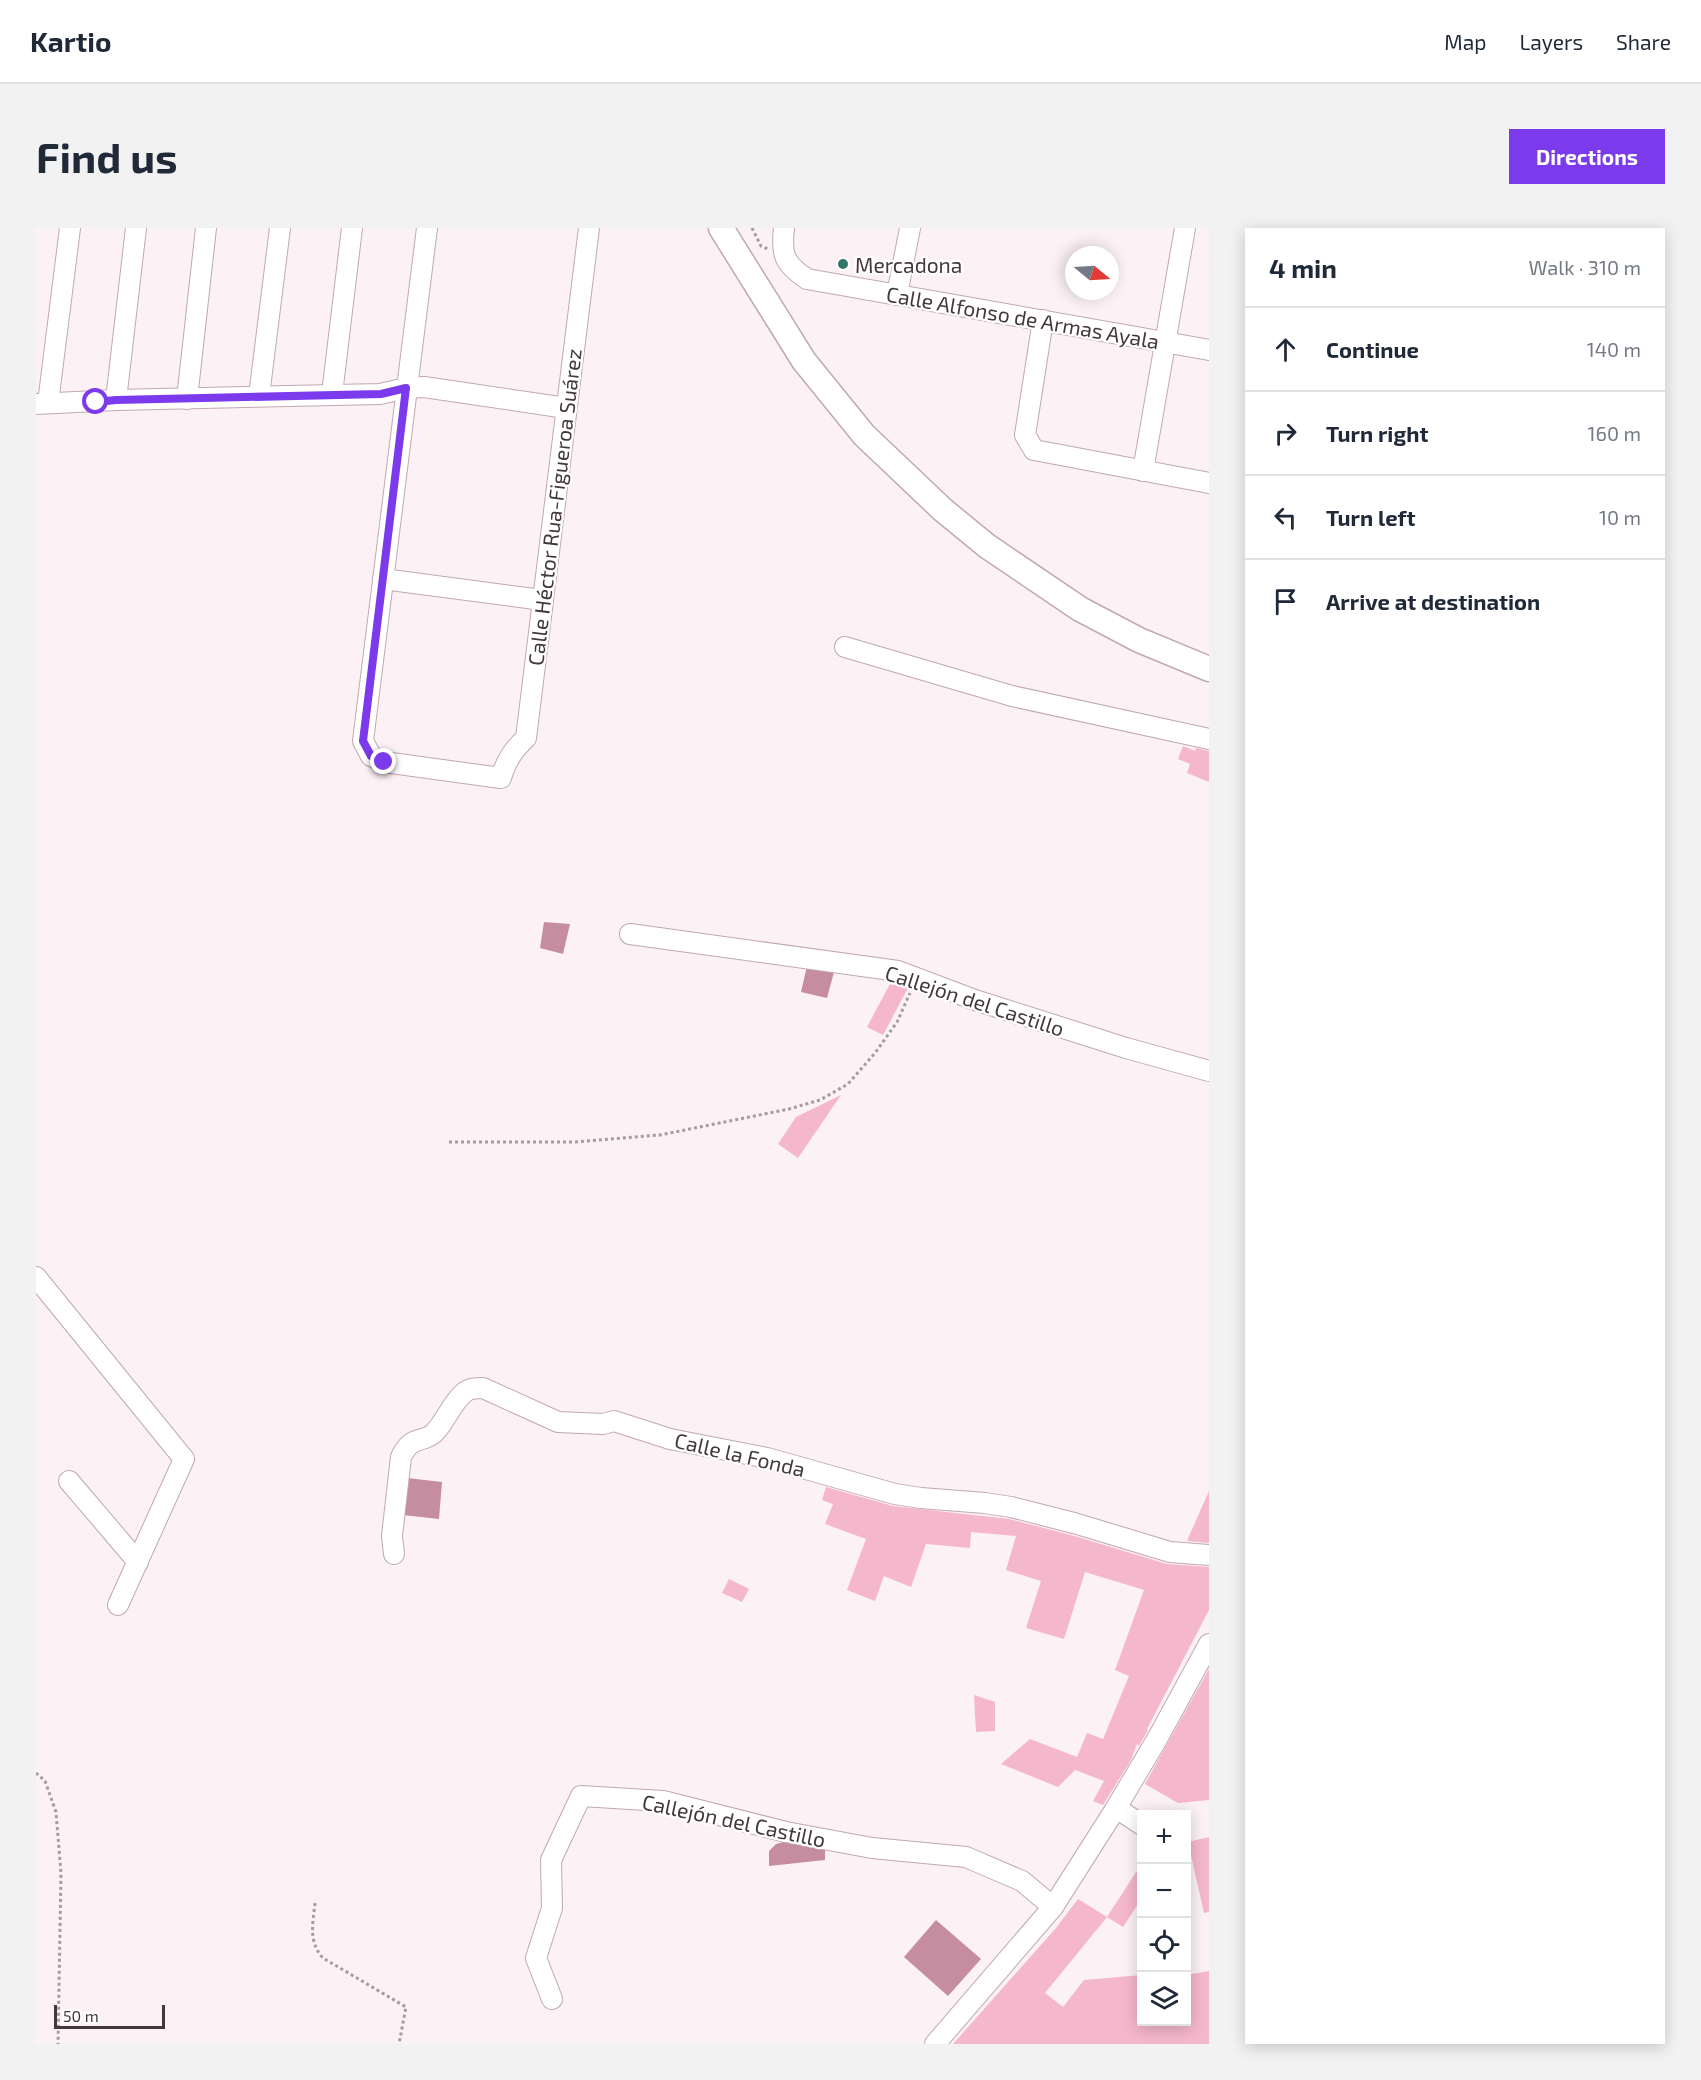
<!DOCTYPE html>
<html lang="en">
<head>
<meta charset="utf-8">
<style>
  body { margin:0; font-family:"Exo 2",sans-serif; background:#f2f2f3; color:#1f2937 }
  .controls { position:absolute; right:18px; bottom:18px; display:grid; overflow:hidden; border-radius:0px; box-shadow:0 3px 15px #0003 }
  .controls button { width:54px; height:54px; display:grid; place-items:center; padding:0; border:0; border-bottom:2px solid #e0e1e3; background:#fff; color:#1f2937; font:30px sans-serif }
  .compass { position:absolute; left:1029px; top:18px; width:54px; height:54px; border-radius:50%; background:#fff; box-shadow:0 3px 15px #0003; rotate:108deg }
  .scale { position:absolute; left:18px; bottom:15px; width:111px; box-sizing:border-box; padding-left:6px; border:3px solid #43383b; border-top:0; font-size:16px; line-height:21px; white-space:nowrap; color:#43383b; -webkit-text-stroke:4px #fff; paint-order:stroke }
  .stop { position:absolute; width:18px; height:18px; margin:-14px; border:4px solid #7c3aed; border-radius:50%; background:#fff }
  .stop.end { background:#7c3aed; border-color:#fff; box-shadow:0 2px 6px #0008 }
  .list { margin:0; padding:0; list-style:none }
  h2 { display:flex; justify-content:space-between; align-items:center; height:78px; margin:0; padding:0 24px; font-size:26px }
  h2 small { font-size:20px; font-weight:400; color:#747a83 }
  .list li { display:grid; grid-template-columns:39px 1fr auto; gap:18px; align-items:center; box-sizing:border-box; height:84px; padding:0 24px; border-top:2px solid #e0e1e3 }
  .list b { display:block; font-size:22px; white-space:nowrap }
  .list em { font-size:20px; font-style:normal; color:#747a83 }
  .icon { flex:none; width:33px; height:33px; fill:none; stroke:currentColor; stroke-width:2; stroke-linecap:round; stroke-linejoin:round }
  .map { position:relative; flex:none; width:1173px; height:1816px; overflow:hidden; border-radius:0px }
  header { display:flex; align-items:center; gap:36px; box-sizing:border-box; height:84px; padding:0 30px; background:#fff; border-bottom:2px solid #e0e1e3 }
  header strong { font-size:28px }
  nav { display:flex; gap:33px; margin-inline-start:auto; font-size:21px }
  .intro { display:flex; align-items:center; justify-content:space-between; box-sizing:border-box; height:144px; padding:0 36px }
  h1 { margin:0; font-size:42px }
  .button { padding:15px 27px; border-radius:0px; background:#7c3aed; color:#fff; font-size:21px; font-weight:700 }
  main { display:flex; gap:36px; padding:0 36px }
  aside { flex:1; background:#fff; border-radius:0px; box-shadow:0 3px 15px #0003 }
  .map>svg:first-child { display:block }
  .water { fill:#c68ca0 }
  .building { fill:#f5b7cc }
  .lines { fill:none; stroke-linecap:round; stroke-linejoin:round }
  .minor-casing { stroke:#c2a8b0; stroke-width:22 }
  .major-casing { stroke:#c2a8b0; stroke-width:27 }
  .path { stroke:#a69b9e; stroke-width:3; stroke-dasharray:3 3; stroke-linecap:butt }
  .minor { stroke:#fff; stroke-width:20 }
  .major { stroke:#fff; stroke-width:24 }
  .route { stroke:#7c3aed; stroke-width:8 }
  .poi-dot { fill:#337668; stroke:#fff; stroke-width:2 }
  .labels { text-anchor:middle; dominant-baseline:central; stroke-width:4.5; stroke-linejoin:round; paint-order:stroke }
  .poi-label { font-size:21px; fill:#43383b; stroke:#fff; text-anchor:start }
  .street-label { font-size:21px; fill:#43383b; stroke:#fff }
</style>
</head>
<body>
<header>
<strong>Kartio</strong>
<nav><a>Map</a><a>Layers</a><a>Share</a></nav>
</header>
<div class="intro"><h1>Find us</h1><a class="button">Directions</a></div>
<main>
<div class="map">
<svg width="1173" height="1816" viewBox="0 0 1173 1816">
  <rect width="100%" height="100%" fill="#fcf1f4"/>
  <!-- water -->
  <g class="water">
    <polygon points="508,694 534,696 527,726 504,720"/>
    <polygon points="771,738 798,744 791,770 765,764"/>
    <polygon points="371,1250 406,1254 403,1291 367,1287"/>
    <polygon points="755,1612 789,1619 789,1632 733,1638 733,1623 740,1616"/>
    <polygon points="900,1692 945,1731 912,1768 868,1729"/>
  </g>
  <!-- building -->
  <g class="building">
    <polygon points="1147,518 1159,523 1160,520 1173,523 1173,554 1151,545 1154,536 1142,531"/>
    <polygon points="855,754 872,760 847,807 831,799"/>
    <polygon points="805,867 762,930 742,916 760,889"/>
    <polygon points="790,1259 857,1278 973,1291 1035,1307 1131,1336 1173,1339 1173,1382 1111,1501 1112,1502 1103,1518 1101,1516 1095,1532 1067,1577 1057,1573 1068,1553 1039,1542 1022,1559 965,1536 994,1511 1041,1529 1051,1505 1067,1511 1093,1448 1079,1442 1108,1362 1049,1344 1028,1411 990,1400 1005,1353 970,1342 980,1308 935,1304 934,1320 890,1316 875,1359 848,1348 839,1373 811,1362 830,1311 789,1296 797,1276 786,1272"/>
    <polygon points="1173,1263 1173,1315 1151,1313"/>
    <polygon points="693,1351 713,1361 706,1374 686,1365"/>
    <polygon points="1173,1441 1173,1572 1142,1575 1109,1556"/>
    <polygon points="938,1467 959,1474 959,1503 940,1504"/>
    <polygon points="1173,1609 1173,1684 1168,1685 1152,1614"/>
    <polygon points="1106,1635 1106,1670 1087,1699 1071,1689"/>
    <polygon points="1042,1671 1071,1689 1009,1765 1027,1779 1048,1752 1106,1747 1106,1794 1150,1794 1150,1747 1173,1743 1173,1816 917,1816 1020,1700"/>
  </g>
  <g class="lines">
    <!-- minor casing -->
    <g class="minor-casing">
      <g id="minor">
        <path d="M391,0L327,513L335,528L348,534L465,550C470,533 477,522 490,510L553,0"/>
        <path d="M748,0C745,27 748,36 771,51L1173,122"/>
        <polyline points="861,67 874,0"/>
        <polyline points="1007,92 989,207 998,222 1173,255"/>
        <polyline points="296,166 316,0"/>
        <polyline points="223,168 244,0"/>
        <polyline points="151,171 170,0"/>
        <polyline points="80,172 100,0"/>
        <polyline points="12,175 34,0"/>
        <polyline points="0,176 80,172 344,166 370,160 388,159 530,180"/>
        <polyline points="1107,243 1149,0"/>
        <polyline points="347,351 506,372"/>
        <polyline points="809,419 976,468 1173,511"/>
        <polyline points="594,706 862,743 939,772 1090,820 1173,843"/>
        <polyline points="0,1049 148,1231 82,1377"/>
        <polyline points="33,1253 102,1334"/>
        <path d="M358,1326L356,1308L365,1229C376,1206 386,1216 398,1205C410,1193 416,1174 429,1164C434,1160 440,1160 447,1160L522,1194L567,1196L578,1193L634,1211L731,1230L859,1266L885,1270L949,1275L975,1279L1038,1295L1134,1324L1173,1327"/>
        <polyline points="1080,1580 1106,1597"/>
        <polyline points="516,1771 500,1730 516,1680 515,1632 545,1568 627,1573 750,1604 836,1620 930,1629 986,1653 1017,1679"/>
        <polyline points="899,1816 1017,1679 1080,1580 1120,1513 1173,1416"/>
      </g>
    </g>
    <!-- major casing -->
    <g class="major-casing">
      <polyline id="major" points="685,0 768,133 828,207 907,282 951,318 1044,381 1103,412 1173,441"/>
    </g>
    <!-- path -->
    <g class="path">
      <polyline points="716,0 725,18 732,21"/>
      <polyline points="413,914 539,914 624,907 753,881 784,872 812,856 839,825 861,794 874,765"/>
      <polyline points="0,1545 9,1553 20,1584 25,1645 22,1816"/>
      <path d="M279,1675C277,1695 272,1714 287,1730L370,1779L363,1816"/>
    </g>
    <!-- minor -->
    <use href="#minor" class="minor"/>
    <!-- major -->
    <use href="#major" class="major"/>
  </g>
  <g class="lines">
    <!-- route -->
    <polyline class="route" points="60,174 80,172 345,166 370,160 327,513 335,528 348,534"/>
  </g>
  <!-- markers -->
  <circle class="poi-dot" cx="807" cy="36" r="6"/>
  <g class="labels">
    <!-- poi labels -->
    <g class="poi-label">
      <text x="819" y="36">Mercadona</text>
    </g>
    <!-- street labels -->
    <g class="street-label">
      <text transform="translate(987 89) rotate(10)">Calle Alfonso de Armas Ayala</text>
      <text transform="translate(518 279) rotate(-83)">Calle Héctor Rua-Figueroa Suárez</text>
      <text transform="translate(939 772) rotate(18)">Callejón del Castillo</text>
      <text transform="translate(704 1226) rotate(13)">Calle la Fonda</text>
      <text transform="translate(698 1592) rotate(12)">Callejón del Castillo</text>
    </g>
  </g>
</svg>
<div class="controls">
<button>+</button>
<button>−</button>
<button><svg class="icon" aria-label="locate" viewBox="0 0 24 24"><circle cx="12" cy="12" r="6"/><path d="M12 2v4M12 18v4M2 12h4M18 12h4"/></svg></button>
<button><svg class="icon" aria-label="layers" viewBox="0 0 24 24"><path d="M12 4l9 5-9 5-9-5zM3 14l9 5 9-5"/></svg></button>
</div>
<svg class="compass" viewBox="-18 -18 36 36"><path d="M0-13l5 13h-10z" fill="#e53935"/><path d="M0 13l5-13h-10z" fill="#747a83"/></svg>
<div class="scale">50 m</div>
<div class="stop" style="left:60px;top:174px"></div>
<div class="stop end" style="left:348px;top:534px"></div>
</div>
<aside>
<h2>4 min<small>Walk · 310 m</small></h2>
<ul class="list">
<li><svg class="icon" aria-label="ahead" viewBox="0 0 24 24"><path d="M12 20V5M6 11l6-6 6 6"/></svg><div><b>Continue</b></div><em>140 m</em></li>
<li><svg class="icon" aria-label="right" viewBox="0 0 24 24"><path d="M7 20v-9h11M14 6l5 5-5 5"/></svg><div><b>Turn right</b></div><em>160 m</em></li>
<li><svg class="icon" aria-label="left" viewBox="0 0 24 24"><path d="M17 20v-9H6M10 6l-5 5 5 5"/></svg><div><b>Turn left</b></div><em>10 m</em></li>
<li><svg class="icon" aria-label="arrive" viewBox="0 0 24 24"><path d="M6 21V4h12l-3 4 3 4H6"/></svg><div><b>Arrive at destination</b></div></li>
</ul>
</aside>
</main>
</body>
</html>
